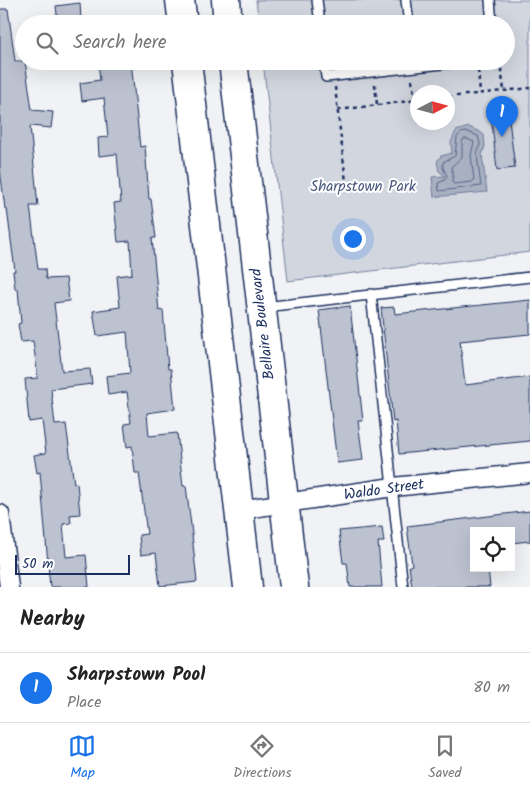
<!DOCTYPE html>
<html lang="en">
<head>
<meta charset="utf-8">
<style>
  body { margin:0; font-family:Kalam,sans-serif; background:#f2f2f2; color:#222 }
  .controls { position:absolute; right:15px; bottom:15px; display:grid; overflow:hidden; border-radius:0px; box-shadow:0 5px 20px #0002 }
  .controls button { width:45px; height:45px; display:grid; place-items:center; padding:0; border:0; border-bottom:1px solid #e0e0e0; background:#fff; color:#222; font:25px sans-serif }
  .compass { position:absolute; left:410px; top:85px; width:45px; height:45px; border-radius:50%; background:#fff; box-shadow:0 5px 20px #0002; rotate:84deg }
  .scale { position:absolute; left:15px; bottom:12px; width:115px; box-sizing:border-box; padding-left:5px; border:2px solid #1b2f5e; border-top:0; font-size:14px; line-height:18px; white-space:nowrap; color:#1b2f5e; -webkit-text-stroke:4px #fff; paint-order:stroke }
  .you { position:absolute; left:352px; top:238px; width:18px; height:18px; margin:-12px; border:4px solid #fff; border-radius:50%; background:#1a73e8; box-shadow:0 0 0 8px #1a73e833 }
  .badge { display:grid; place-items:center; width:32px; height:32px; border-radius:50%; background:#1a73e8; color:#fff; font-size:16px; font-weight:700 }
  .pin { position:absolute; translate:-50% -41px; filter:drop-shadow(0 1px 2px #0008) }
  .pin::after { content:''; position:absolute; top:26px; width:18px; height:15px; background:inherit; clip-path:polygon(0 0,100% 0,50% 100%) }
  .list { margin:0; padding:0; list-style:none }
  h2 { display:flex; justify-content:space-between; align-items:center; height:65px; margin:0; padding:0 20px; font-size:21px }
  h2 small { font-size:16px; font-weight:400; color:#767676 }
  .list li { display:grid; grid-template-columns:32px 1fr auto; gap:15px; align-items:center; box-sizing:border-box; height:70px; padding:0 20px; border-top:1px solid #e0e0e0 }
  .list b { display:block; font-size:19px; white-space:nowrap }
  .list p { margin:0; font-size:16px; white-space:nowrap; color:#767676 }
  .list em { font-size:16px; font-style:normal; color:#767676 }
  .icon { flex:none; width:28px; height:28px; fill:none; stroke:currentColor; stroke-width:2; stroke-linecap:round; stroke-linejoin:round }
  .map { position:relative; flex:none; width:530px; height:587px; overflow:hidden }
  .search { position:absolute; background:#fff; box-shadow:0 5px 20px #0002; left:15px; right:15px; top:15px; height:55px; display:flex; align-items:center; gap:12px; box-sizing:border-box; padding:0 18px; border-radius:28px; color:#767676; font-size:19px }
  .sheet { height:135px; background:#fff }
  nav { display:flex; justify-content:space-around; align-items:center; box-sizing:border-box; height:70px; border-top:1px solid #e0e0e0; background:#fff; font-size:14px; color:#767676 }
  nav a { display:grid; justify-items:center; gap:2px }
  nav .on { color:#1a73e8 }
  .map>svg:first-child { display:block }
  .green { fill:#d2d6df; stroke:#76829e; fill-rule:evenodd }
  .water { fill:#a8b0c2; stroke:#707c9a }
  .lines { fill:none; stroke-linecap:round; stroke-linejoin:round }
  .shore { stroke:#536386; stroke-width:1 }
  .building { fill:#bcc2d0; stroke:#1b2f5e }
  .lane-casing { stroke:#1b2f5e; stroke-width:12 }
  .street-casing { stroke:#1b2f5e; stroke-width:21 }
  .primary-casing { stroke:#1b2f5e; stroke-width:31 }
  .path { stroke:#1b2f5e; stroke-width:2.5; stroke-dasharray:4 4; stroke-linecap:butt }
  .lane { stroke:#fff; stroke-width:9 }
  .street { stroke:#fff; stroke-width:18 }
  .primary { stroke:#fff; stroke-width:28 }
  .labels { text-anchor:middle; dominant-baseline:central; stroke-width:4; stroke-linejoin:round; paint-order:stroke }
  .park-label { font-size:15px; fill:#49597e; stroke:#fff }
  .street-label { font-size:15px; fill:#1b2f5e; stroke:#fff }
</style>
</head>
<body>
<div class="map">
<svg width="530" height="587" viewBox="0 0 530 587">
  <rect width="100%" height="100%" fill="#f1f2f5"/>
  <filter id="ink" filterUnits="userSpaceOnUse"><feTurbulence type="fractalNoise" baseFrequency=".02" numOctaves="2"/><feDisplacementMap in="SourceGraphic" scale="10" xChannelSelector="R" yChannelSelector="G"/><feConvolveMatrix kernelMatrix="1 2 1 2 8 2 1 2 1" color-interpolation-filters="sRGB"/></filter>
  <g filter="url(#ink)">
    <!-- green -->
    <path class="green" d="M256,0H530V252L288,281L263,61H506V24H259ZM418,92H448V122H418Z"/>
    <!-- water -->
    <polygon class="water" points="469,127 480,132 484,135 485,146 482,155 487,192 434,197 432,177 445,176 439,171 437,161 441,156 452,153 451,142 456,131"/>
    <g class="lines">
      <!-- shore -->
      <g class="shore">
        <polygon points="468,132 478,136 480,144 477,155 481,186 439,191 438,183 445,180 447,176 443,168 443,162 455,156 457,137 461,133"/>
        <polygon points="464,139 467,139 474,142 471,155 474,180 472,182 454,184 452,182 453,174 451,167 462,157 462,143"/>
      </g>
    </g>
    <!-- building -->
    <g class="building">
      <polygon points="80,3 81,20 58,23 56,6"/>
      <polygon points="0,9 8,9 15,61 25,61 32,110 53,112 51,128 30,126 38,206 30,206 38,269 45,269 46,279 66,278 69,301 54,303 62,371 90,369 92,384 51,389 55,425 66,424 74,484 77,483 80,514 70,515 71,523 63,524 66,557 86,555 89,587 50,587 40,472 37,473 34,455 46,453 42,420 29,422 25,379 38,378 33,341 21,342 18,324 21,323 18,289 15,289 13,271 15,271 7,209 5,209 0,169"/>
      <polygon points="98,61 131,61 140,147 145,146 149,199 151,199 156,238 152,238 159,311 163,310 168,369 171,369 175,409 147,413 149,436 177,433 183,486 186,486 191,525 197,582 160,586 156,553 141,555 139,535 147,534 139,473 135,473 132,446 127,447 124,424 131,423 127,392 108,395 106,376 130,373 127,332 97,336 93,311 120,307 117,276 132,274 130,241 118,242 114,203 121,202 117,154 99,156 98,138 108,137 104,98 82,101 80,83 100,80"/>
      <polygon points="507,104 515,168 497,170 490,106"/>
      <polygon points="530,300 530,334 460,341 465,385 530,377 530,441 399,454 396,421 393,422 381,308 394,307 395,314"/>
      <polygon points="350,306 363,421 358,421 363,460 337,463 319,310"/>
      <polygon points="530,511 530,541 511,543 511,531 474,531 474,568 488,568 490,587 412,587 409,566 412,565 407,526"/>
      <polygon points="382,527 384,542 378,542 382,587 350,587 347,563 343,563 339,531"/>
    </g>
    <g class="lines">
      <!-- lane casing -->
      <g class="lane-casing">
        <g id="lane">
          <polyline points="317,0 320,24"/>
          <polyline points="406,0 409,24"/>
          <polyline points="490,0 492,24"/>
          <polyline points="324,61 326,77 470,61"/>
          <polyline points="371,294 403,587"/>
          <polyline points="264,307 530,277"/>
        </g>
      </g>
      <!-- street casing -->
      <g class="street-casing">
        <g id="street">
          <polyline points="239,510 393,487 530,473"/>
          <polyline points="0,514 9,587"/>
        </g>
      </g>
      <!-- primary casing -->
      <g class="primary-casing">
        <g id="primary">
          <polyline points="180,0 183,24"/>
          <polyline points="226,0 228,24"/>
          <polyline points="187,61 248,587"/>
          <polyline points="233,61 294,587"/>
        </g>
      </g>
      <!-- path -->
      <g class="path">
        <polyline points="500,61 504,90"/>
        <polyline points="478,70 480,93"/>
        <polyline points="412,80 415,101"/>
        <polyline points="375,84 377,105"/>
        <polyline points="335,87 346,182"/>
        <polyline points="448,97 530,88"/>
        <polyline points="338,110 418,100"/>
      </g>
      <!-- lane -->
      <use href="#lane" class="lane"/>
      <!-- street -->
      <use href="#street" class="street"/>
      <!-- primary -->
      <use href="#primary" class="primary"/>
    </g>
  </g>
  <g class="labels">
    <!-- park labels -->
    <g class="park-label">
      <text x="363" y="187">Sharpstown Park</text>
    </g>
    <!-- street labels -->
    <g class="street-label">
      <text transform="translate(263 324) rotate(-97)">Bellaire Boulevard</text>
      <text transform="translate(384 490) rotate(-8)">Waldo Street</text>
    </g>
  </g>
</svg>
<div class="controls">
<button><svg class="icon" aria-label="locate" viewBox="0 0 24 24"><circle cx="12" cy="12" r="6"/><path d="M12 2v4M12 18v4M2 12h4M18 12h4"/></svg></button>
</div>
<svg class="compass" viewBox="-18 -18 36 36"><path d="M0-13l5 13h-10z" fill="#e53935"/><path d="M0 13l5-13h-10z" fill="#767676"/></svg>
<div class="scale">50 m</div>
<div class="you"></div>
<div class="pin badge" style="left:502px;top:137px">1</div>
<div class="search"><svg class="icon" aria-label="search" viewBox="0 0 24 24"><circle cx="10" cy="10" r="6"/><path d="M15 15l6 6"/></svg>Search here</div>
</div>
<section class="sheet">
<h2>Nearby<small></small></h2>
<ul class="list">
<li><span class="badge">1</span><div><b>Sharpstown Pool</b><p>Place</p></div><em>80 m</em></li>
</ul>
</section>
<nav>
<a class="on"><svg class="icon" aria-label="map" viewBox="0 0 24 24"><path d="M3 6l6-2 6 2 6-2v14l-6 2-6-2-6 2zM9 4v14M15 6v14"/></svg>Map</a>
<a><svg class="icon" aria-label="directions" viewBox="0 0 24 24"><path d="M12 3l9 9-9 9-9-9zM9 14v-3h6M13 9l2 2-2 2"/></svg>Directions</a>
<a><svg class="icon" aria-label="saved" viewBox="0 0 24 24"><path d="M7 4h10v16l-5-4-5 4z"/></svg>Saved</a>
</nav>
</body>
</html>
